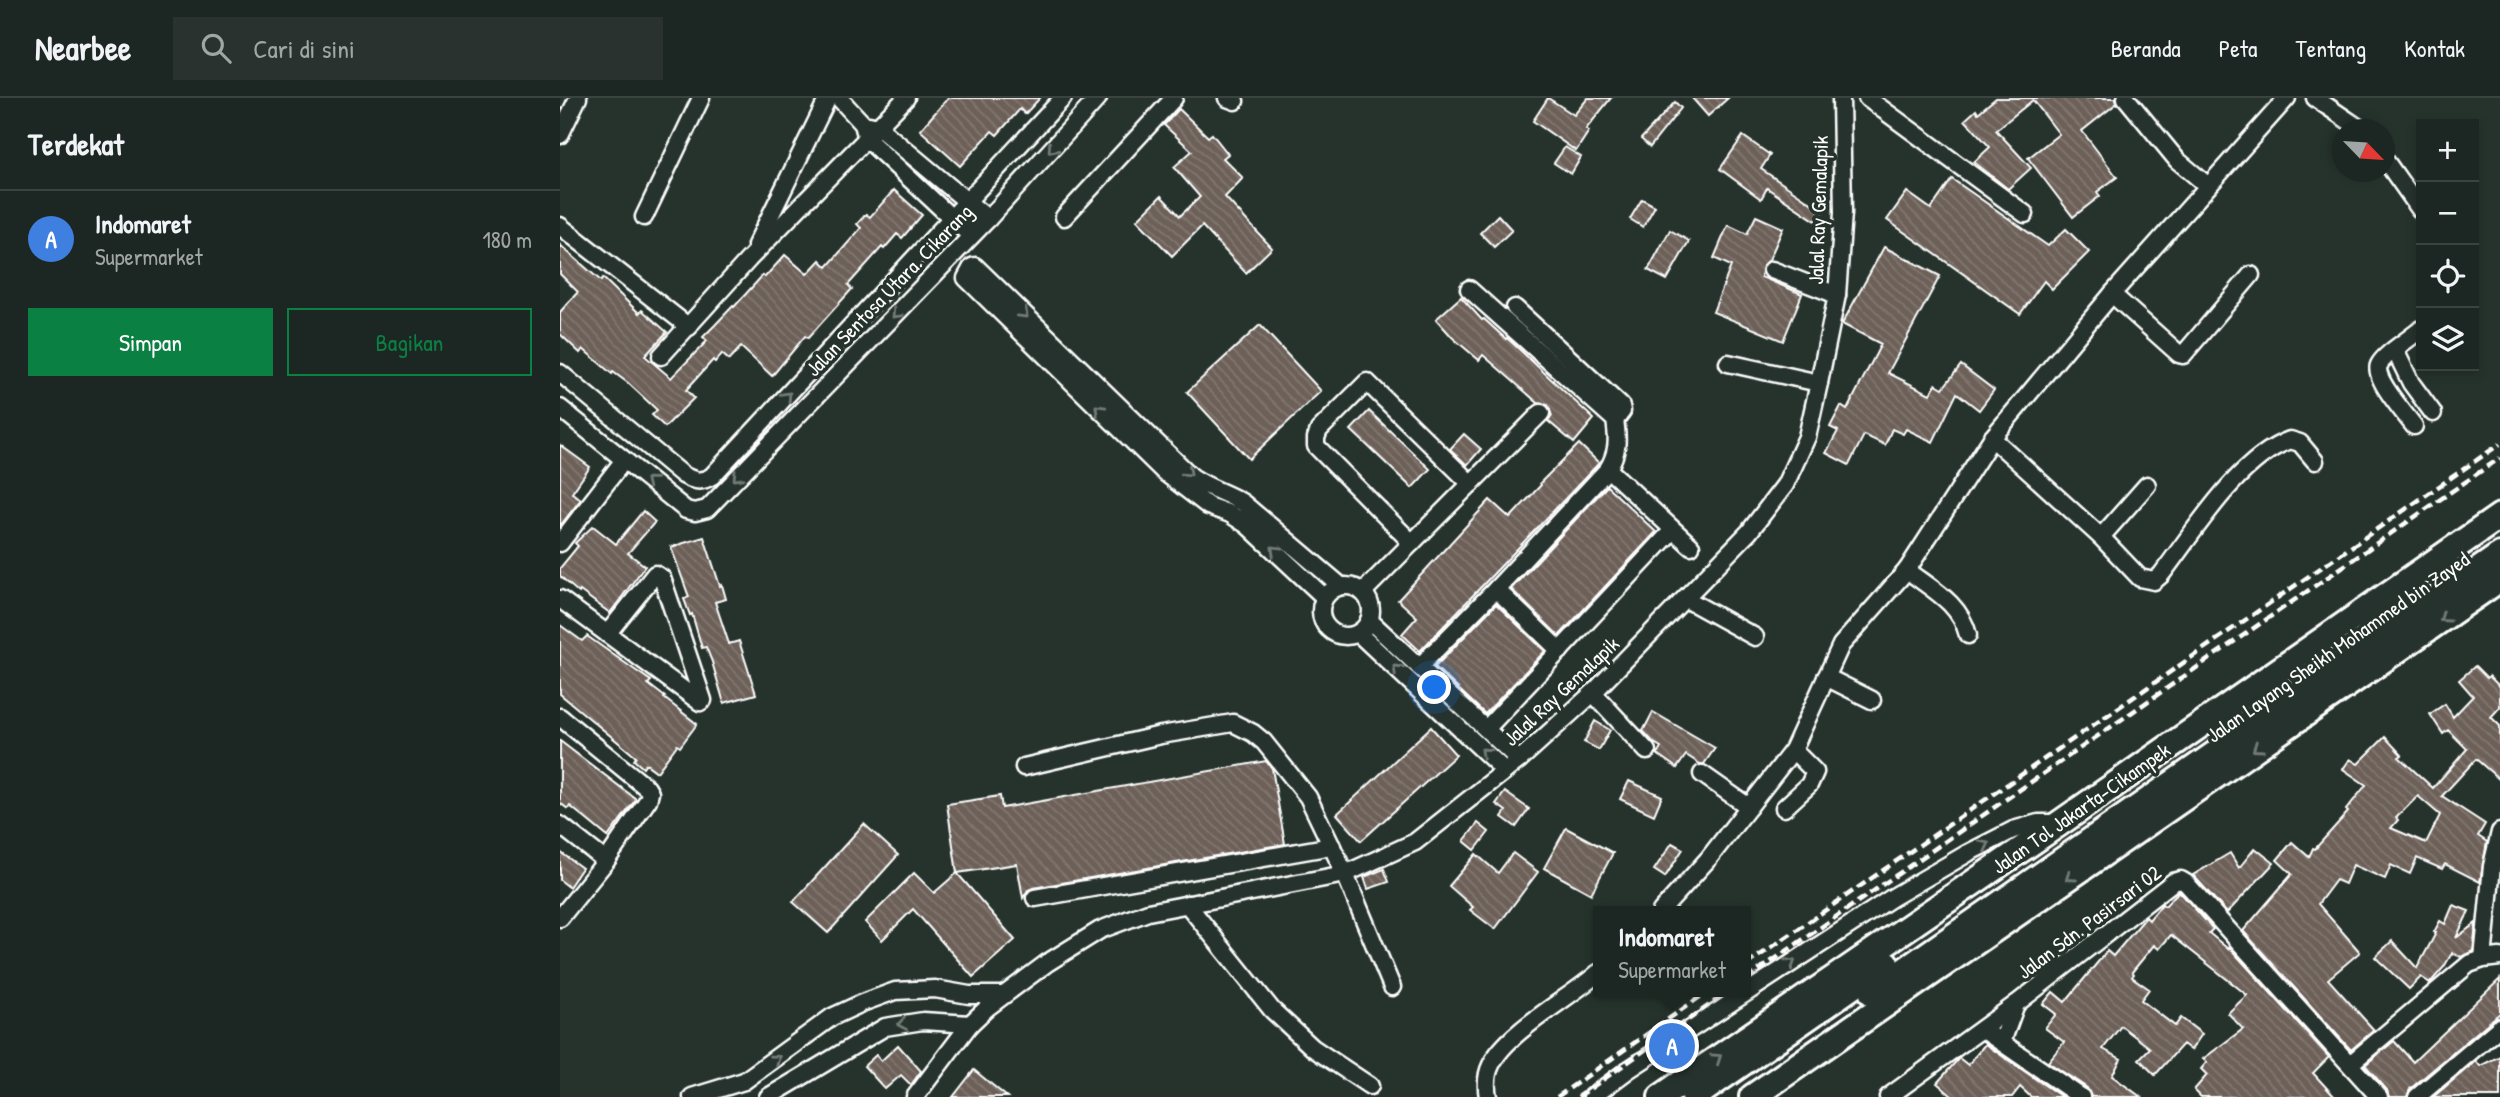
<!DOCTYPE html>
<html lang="id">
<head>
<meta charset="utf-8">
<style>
  body { margin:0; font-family:"Patrick Hand",sans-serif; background:#29322f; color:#f1f3f6 }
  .controls { position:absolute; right:21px; top:21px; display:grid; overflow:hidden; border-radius:0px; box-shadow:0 4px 10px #0003 }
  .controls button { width:63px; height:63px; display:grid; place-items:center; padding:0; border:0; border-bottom:2px solid #3a4340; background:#1c2622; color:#f1f3f6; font:35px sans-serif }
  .compass { position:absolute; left:1772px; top:21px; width:63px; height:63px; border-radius:50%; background:#1c2622; box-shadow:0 4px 10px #0003; rotate:115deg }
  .you { position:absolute; left:875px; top:590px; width:24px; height:24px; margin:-18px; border:5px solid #fff; border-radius:50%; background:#1a73e8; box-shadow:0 0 0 10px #1a73e833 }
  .badge { display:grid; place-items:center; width:46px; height:46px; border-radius:50%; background:#0b8043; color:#fff; font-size:23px; font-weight:700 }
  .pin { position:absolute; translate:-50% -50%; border:4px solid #fff; box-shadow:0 2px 7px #0006 }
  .popup { position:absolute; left:1033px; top:808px; width:158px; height:91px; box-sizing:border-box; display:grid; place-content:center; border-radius:0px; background:#1c2622; filter:drop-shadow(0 2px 5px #0005); font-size:23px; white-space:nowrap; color:#a0a5a5 }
  .popup b { font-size:26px; color:#f1f3f6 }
  .popup::after { content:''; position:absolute; left:50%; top:100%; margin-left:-14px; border:14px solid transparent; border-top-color:#1c2622 }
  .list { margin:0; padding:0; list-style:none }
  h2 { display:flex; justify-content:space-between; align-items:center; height:91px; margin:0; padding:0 28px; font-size:30px }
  h2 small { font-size:23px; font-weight:400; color:#a0a5a5 }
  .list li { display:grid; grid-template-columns:46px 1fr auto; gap:21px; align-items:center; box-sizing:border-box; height:98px; padding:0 28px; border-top:2px solid #3a4340 }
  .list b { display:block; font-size:26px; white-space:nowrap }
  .list p { margin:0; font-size:23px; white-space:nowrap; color:#a0a5a5 }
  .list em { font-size:23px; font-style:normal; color:#a0a5a5 }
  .actions { display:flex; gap:14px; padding:21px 28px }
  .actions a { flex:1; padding:16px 0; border:2px solid #0b8043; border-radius:0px; text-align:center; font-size:24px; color:#0b8043 }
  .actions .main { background:#0b8043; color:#fff }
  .icon { flex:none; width:38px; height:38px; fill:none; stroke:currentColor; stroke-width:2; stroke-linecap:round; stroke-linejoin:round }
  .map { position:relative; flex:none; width:1940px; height:999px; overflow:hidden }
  header { display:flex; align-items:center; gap:42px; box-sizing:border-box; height:98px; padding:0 35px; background:#1c2622; border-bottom:2px solid #3a4340 }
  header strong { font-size:33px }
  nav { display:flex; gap:38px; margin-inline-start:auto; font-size:24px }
  .search { width:490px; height:63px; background:#29322f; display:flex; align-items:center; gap:18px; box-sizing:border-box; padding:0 24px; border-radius:0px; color:#a0a5a5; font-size:26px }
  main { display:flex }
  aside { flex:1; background:#1c2622 }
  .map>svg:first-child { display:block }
  .building { fill:url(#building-back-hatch); stroke:#fff; stroke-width:2; fill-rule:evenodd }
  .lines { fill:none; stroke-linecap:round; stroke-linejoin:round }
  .minor-casing { stroke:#fff; stroke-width:21 }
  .highway-casing { stroke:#fff; stroke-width:30 }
  .minor { stroke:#26332d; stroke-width:16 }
  .highway { stroke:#26332d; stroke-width:24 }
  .rail { stroke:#fff; stroke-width:4.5; stroke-dasharray:10 5; stroke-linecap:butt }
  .oneway { stroke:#727a76 }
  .labels { text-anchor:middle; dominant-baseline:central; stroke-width:7; stroke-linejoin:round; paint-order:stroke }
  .street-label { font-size:21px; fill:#fff; stroke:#26332d }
</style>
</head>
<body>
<header>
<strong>Nearbee</strong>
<div class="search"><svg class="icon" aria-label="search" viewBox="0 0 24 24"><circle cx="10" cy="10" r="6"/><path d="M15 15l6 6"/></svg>Cari di sini</div>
<nav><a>Beranda</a><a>Peta</a><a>Tentang</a><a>Kontak</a></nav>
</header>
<main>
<aside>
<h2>Terdekat<small></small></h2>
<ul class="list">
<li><span class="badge" style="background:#3f7fe0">A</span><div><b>Indomaret</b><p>Supermarket</p></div><em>180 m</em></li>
</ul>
<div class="actions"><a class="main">Simpan</a><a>Bagikan</a></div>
</aside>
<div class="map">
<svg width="1940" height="999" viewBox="0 0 1940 999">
  <defs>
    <pattern id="building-back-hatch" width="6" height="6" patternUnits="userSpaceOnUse" patternTransform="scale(1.75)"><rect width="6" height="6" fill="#6c6058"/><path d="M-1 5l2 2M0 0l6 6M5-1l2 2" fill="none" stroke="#827871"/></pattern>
  </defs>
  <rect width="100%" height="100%" fill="#26332d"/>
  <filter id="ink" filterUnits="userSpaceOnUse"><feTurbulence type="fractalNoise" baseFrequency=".0143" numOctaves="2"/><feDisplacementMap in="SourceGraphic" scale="14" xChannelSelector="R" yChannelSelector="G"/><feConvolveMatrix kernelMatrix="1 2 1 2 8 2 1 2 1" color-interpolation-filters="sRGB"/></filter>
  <g filter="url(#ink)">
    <!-- building -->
    <g class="building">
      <polygon points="388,0 480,0 465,16 460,11 437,37 432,33 400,68 360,32"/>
      <polygon points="988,0 1014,17 1028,0 1051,0 1026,31 1029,33 1016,53 973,23"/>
      <polygon points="1132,0 1168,0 1148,18"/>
      <polygon points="1436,0 1556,0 1557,5 1522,33 1557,79 1537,94 1540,98 1513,119 1468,60 1499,36 1473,2 1436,32 1471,70 1448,91 1414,64 1430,49 1405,22 1416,12 1418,15"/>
      <polygon points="1115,4 1121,10 1090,49 1081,41"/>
      <polygon points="619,11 648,39 652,36 668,56 663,60 683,80 665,99 712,150 686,175 642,128 612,158 577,122 601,98 620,118 640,99 614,69 632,53 604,27"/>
      <polygon points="1183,38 1210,57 1201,71 1263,113 1256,123 1207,90 1201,101 1160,71"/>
      <polygon points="1005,49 1021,59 1011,76 994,65"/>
      <polygon points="1392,81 1488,148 1506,131 1529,154 1492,191 1484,183 1460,216 1327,122 1347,94 1371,111"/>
      <polygon points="334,92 362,117 342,140 337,136 324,151 322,149 288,187 292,191 248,240 245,238 212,278 181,249 169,262 162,256 155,264 153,262 126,292 134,300 105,329 92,317 97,312 68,285 53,274 52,276 23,251 20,255 0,236 0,214 18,194 0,176 0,147 41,183 43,180 79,215 82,212 107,234 85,258 111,280 147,243 143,239 155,227 173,208 174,209 203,177 205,179 225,157 247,176 260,162 267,169 301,130 297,126 306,116 310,119"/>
      <polygon points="1082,101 1095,108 1083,129 1070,121"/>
      <polygon points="938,117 952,132 934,149 920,135"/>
      <polygon points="1196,118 1223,130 1209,162 1203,168 1201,179 1242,196 1223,243 1153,214 1171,168 1154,160 1168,127 1187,136"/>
      <polygon points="1110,132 1129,143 1107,182 1088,172"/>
      <polygon points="1324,149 1380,178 1328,275 1370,296 1376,286 1383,290 1401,267 1434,292 1419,312 1397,295 1373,344 1346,331 1343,336 1332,331 1325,347 1304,337 1289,367 1266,355 1278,333 1270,329 1281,308 1287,312 1321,246 1282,226"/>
      <polygon points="901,199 922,222 924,221 946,241 947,240 1034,321 1014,345 988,323 992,318 988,307 978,305 923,257 919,262 893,240 876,221"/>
      <polygon points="700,227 761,293 689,361 627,294"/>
      <polygon points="809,313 870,371 852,390 791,332"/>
      <polygon points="904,336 921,351 907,367 890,351"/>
      <polygon points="1019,346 1039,365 860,553 842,536 857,519 838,502 930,402 950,420 981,387 980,385"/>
      <polygon points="0,347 30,369 12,395 21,401 0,428"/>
      <polygon points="1047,388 1096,434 999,538 951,491"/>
      <polygon points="83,413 95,424 68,455 85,468 50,515 20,493 19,495 0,478 0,470 18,448 15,445 33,428 56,446"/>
      <polygon points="144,439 160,488 162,487 166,501 155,504 169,546 179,543 196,596 164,605 152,564 146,549 142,550 132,516 130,517 124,501 129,499 111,449"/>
      <polygon points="936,506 985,553 925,616 875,569"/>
      <polygon points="0,527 22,543 27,538 75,572 91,583 88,586 105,599 104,600 137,626 120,649 117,647 97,674 86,666 83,670 74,662 76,659 0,596"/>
      <path d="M1915,568L1927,580L1929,578L1940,589V609L1931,619L1940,628V682L1916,661L1882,698L1925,726L1918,738L1927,744L1920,784L1885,766L1882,771L1857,760L1850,776L1831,767L1825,781L1793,767L1785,786L1776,782L1758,806L1800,854L1768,881L1814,932L1791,952L1683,833L1732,776L1717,762L1732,744L1749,759L1753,750L1755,751L1788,714L1786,712L1806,687L1783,671L1790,661L1798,666L1825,639L1842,657L1839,659L1873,690L1907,651L1888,632L1883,636L1870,616L1885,606L1893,619L1913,598L1899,582ZM1858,698L1880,717L1866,745L1831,730L1838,722L1836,720Z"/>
      <polygon points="1093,614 1155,650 1144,666 1140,666 1126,657 1117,670 1097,656 1101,649 1094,645 1083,633"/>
      <polygon points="1035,623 1050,632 1039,652 1024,644"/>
      <polygon points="871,629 896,657 801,743 777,716"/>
      <polygon points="0,643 76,701 48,739 10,708 8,711 0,705"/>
      <polygon points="706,663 712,670 725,746 473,790 468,792 463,800 457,766 397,775 387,706 440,698 442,710"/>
      <polygon points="1069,683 1102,698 1094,717 1060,701"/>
      <polygon points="945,694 969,711 956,729 942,719 946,713 936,706"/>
      <polygon points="918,725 929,734 915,752 904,743"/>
      <polygon points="304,726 338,757 268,835 233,804"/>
      <polygon points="1006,730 1053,755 1031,796 984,770"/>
      <polygon points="1112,745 1123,751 1105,779 1094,772"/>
      <polygon points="1695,750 1714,765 1667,815 1633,777 1670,755 1679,770"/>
      <polygon points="0,754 22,770 9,789 0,782"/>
      <polygon points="953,755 978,774 935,831 910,812 913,809 889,788 916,756 938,775"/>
      <polygon points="824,771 829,784 808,791 804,779"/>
      <polygon points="354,775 374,795 397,775 455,842 413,879 353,811 322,842 305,824"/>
      <polygon points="1619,793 1653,831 1649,835 1668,851 1669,849 1769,959 1753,975 1775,999 1641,999 1634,992 1647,977 1641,971 1647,964 1643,961 1683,931 1668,915 1687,897 1611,837 1599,851 1594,847 1572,874 1574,876 1572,879 1589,891 1581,902 1615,928 1621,920 1642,936 1631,952 1623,946 1595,977 1579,961 1590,950 1561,928 1543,951 1561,961 1552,978 1581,999 1531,999 1527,990 1488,964 1504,944 1485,930 1496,916 1483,906 1493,894 1505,904 1547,853 1553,858 1586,819 1589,822 1602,806 1605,808"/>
      <polygon points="1893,807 1909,813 1896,840 1916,825 1913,853 1901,859 1892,855 1884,869 1870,885 1861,879 1849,891 1815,859 1832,843 1857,870 1876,835 1874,834 1880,823 1885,826"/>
      <polygon points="1940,881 1940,915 1850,991 1847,999 1829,999 1827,992 1805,967 1834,943 1853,964"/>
      <polygon points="1425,946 1451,964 1502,999 1471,999 1460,989 1452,999 1393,999 1377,985 1399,960 1408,967"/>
      <polygon points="338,947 361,973 351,987 341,977 325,991 304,968 316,957 321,963"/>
      <polygon points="1940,958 1940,999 1873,999 1916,963 1920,968"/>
      <polygon points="414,972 447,999 393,999"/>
    </g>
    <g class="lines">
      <!-- minor casing -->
      <g class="minor-casing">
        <g id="minor">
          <polyline points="279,0 303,26 307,41 411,138"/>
          <polyline points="667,0 675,3"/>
          <polyline points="1307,0 1465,116"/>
          <polyline points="1566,0 1617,62 1648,88"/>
          <polyline points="1755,0 1802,32"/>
          <polyline points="309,27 318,29 428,121"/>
          <polyline points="0,37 18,0"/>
          <polyline points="1825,62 1861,113"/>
          <polyline points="84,119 141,0"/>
          <polyline points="504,119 614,0"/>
          <polyline points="0,128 129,229"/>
          <polyline points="196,147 268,0"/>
          <polyline points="1212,172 1277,197"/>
          <polyline points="1552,196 1619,256 1623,257 1691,177"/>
          <polyline points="955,210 1061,308 1062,313 1055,322"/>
          <polyline points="1835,252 1851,285 1873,315"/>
          <polyline points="101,258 189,161 346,0"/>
          <polyline points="1168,265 1259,285"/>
          <path d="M0,275L123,377C134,383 141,385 152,378L503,0"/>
          <polyline points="0,310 126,412 135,414 147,411 428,121 538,0"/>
          <path d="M1854,328C1846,317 1813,280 1819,267C1824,256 1851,240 1861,231"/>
          <path d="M1432,340L1541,439L1580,480L1594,483L1601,477C1634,434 1679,360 1730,342L1740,345L1755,363"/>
          <polyline points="1048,371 1131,448"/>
          <polyline points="1541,439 1587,387"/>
          <polyline points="0,445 64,362"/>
          <polyline points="852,445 756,348 756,340 759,332 807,284 911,386"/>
          <path d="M1347,472C1373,492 1400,505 1408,537"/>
          <circle cx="786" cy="513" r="25"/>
          <polyline points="936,491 1000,553"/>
          <polyline points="803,494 981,315"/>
          <path d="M764,499L687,427L670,416L648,408L604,374L406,180L412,169L415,168L632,379C650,391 667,395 683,405L781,488"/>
          <polyline points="0,501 140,604 143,602 102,480 95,476 47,536"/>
          <polyline points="1126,501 1195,539"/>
          <polyline points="809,522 959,662"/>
          <polyline points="798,535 945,673"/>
          <path d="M859,569L936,491L1048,371C1058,354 1058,342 1055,322L909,191"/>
          <polyline points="1266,579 1312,602"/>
          <polyline points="1033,595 1087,653"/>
          <polyline points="0,619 87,690 90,695 88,702 46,763 0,820"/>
          <polyline points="927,630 1113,432"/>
          <polyline points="464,669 601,637 673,625 693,635 704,644 748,699 785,776 832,889"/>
          <polyline points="1142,676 1189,709"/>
          <polyline points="1224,710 1249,687 1255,674 1233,652"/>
          <polyline points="0,727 46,763"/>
          <polyline points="475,800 772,748"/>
          <polyline points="627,806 712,912 753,950 810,988"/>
          <polyline points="1101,813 1149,760 1233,652 1281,547 1347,472 1432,340 1552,196 1727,0"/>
          <polyline points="1923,861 1932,768 1940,734"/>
          <polyline points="1422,931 1521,999"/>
          <polyline points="1442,944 1456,906"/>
          <polyline points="1790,966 1909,866 1923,861 1940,859"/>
          <polyline points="132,999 184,983 272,919 302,905 335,893 375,891 409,897 441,897"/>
          <polyline points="208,999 325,929 363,923 410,926"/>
          <polyline points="355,999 410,926 428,909 487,865 540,832 588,814 785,776 855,744 959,662 1033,595 1189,434 1225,387 1247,339 1259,285 1277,197 1283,115 1281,0"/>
          <path d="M928,999C926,988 926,977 931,967C946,934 1010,900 1038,875"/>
          <polyline points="1032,999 1068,972 1333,799 1408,755 1453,732 1478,725 1500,725"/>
          <polyline points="1328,999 1456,906 1613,784 1621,782 1626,785 1819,999"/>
          <polyline points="1857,999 1940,929"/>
        </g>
      </g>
      <!-- highway casing -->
      <g class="highway-casing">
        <g id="highway">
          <polyline points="1312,895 1940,457"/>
          <polyline points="1101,999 1500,725 1940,418"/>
          <polyline points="1134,999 1326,865"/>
          <polyline points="1192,999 1940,481"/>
        </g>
      </g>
      <!-- minor -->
      <use href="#minor" class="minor"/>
      <!-- highway -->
      <use href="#highway" class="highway"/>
      <!-- rail -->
      <g class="rail">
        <polyline points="1186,867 1940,346"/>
        <polyline points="1186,881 1940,360"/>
        <polyline points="997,999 1147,894"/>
        <polyline points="1018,999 1168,894"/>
      </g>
    </g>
    <!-- one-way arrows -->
    <defs><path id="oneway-chevron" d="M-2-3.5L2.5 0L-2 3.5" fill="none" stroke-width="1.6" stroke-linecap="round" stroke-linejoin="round" transform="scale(1.75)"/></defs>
    <g class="oneway">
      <use href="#oneway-chevron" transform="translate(492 51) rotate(132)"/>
      <use href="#oneway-chevron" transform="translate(336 216) rotate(134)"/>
      <use href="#oneway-chevron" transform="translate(464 216) rotate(44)"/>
      <use href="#oneway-chevron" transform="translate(227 298) rotate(-47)"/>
      <use href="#oneway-chevron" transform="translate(539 311) rotate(-136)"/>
      <use href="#oneway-chevron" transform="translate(628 374) rotate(42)"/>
      <use href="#oneway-chevron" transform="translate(177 379) rotate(134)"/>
      <use href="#oneway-chevron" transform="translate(90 383) rotate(-141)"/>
      <use href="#oneway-chevron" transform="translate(715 452) rotate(-136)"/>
      <use href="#oneway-chevron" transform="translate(1884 520) rotate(145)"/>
      <use href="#oneway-chevron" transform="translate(837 571) rotate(-137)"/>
      <use href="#oneway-chevron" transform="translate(1697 650) rotate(145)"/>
      <use href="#oneway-chevron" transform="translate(925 654) rotate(-137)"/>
      <use href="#oneway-chevron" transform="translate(1425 747) rotate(-27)"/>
      <use href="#oneway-chevron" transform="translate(1510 779) rotate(145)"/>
      <use href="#oneway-chevron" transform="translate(1231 865) rotate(-33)"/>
      <use href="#oneway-chevron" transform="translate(342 926) rotate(170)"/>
      <use href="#oneway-chevron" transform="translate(1157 960) rotate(-34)"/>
      <use href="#oneway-chevron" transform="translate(216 961) rotate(-36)"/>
    </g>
  </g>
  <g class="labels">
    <!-- street labels -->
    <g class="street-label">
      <text transform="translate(1258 112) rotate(-88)">Jalal Ray Gemalapik</text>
      <text transform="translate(329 192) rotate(-46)">Jalan Sentosa Utara. Cikarang</text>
      <text transform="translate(1778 549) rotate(-35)">Jalan Layang Sheikh Mohammed bin Zayed</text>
      <text transform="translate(1001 593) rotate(-43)">Jalal Ray Gemalapik</text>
      <text transform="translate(1521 710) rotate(-35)">Jalan Tol Jakarta–Cikampek</text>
      <text transform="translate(1529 824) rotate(-37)">Jalan Sdn. Pasirsari 02</text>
    </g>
  </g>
</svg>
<div class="controls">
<button>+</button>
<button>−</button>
<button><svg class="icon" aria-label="locate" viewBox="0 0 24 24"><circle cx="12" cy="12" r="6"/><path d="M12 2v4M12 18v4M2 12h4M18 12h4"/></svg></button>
<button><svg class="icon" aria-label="layers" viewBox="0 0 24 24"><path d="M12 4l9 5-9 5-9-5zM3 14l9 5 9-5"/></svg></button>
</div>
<svg class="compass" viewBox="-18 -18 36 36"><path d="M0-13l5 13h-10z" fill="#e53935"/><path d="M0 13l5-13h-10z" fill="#a0a5a5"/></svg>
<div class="you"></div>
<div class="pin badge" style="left:1112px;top:948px;background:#3f7fe0">A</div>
<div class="popup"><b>Indomaret</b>Supermarket</div>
</div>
</main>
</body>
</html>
